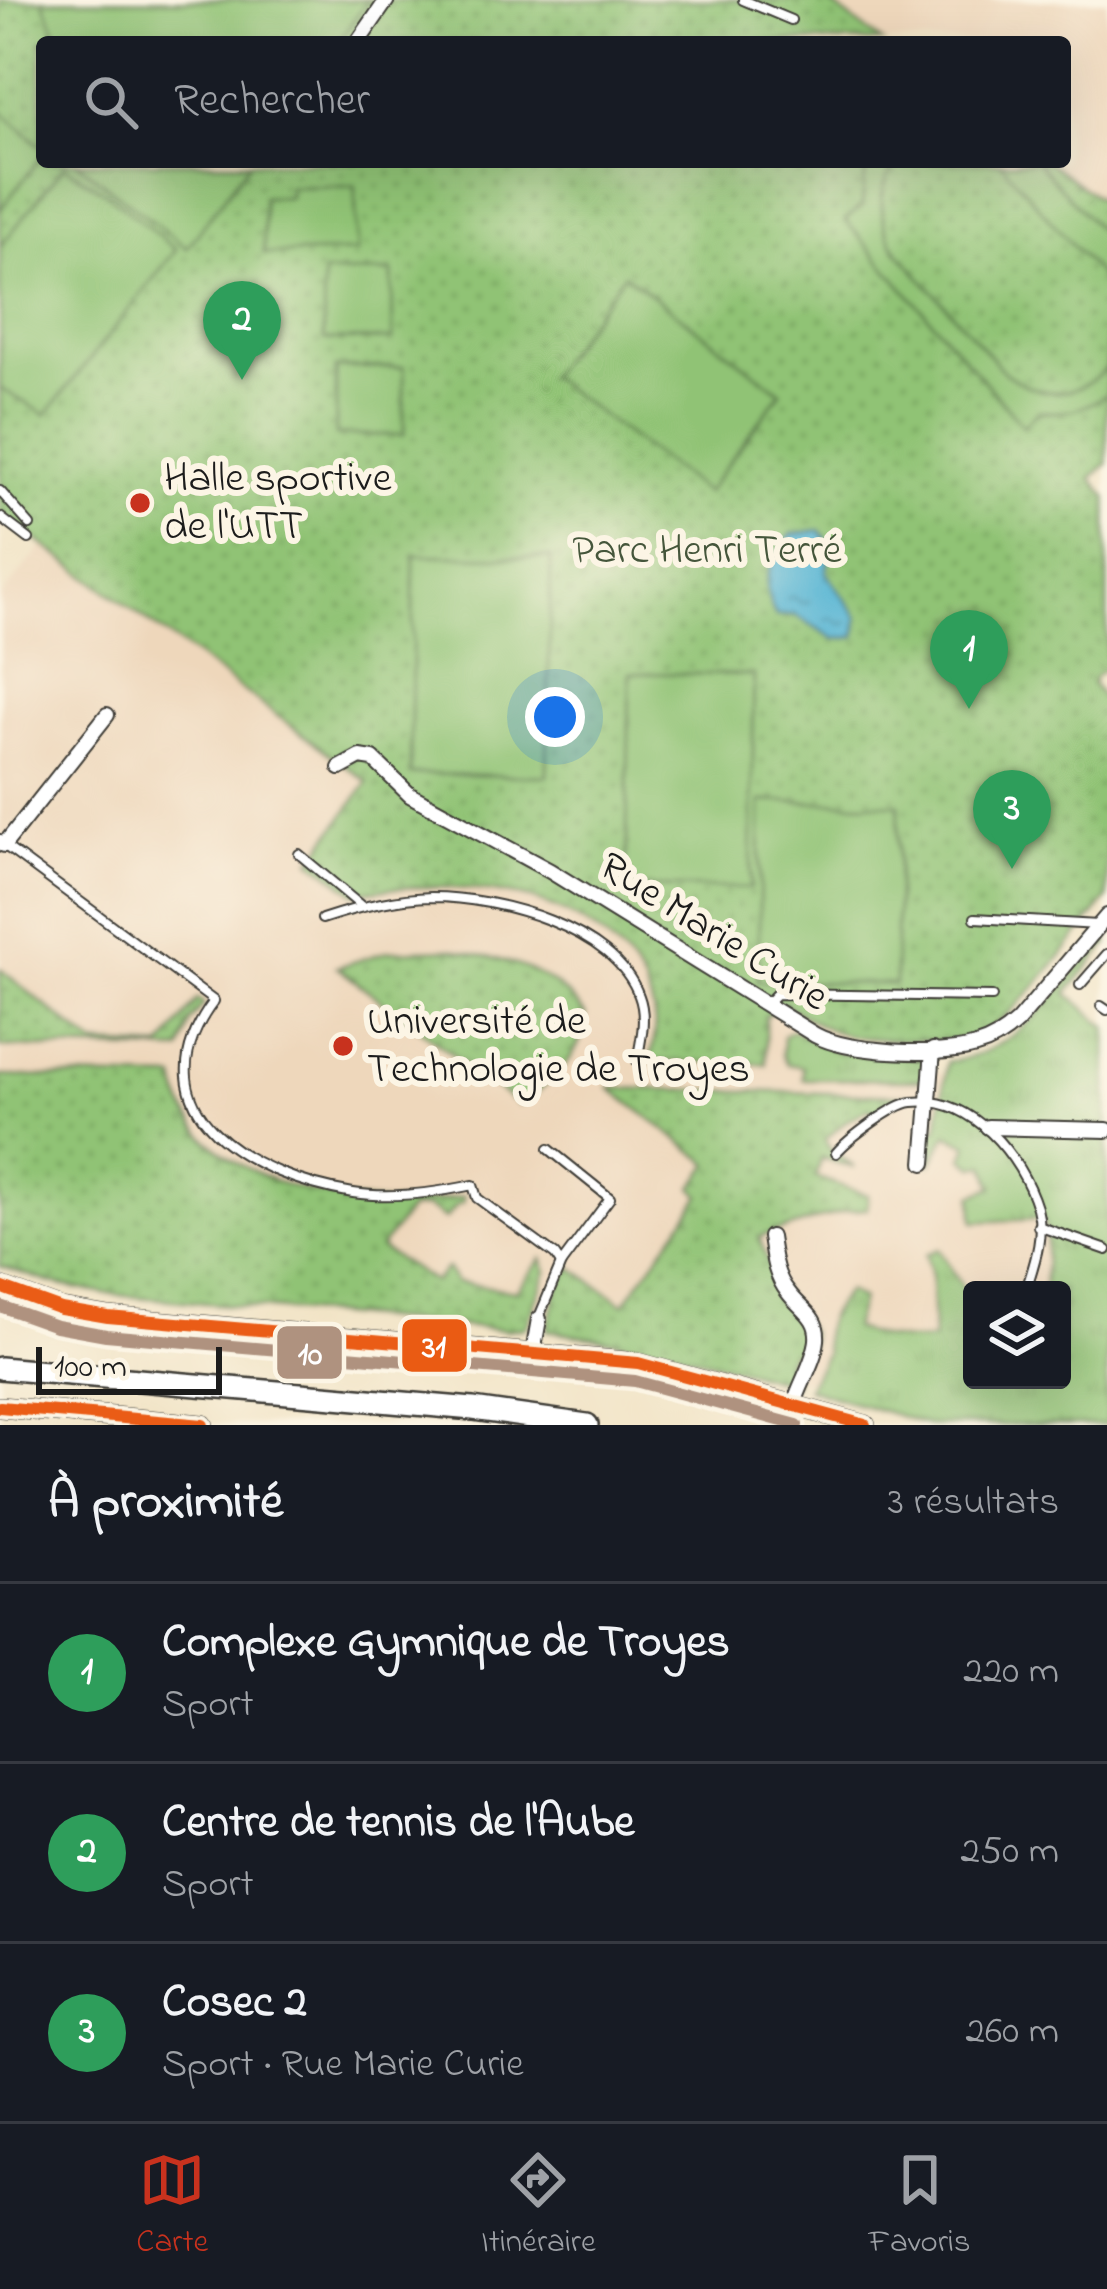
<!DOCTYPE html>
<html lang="fr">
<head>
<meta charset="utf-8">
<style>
  body { margin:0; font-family:"Indie Flower",sans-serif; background:#242831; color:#f1f3f6 }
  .controls { position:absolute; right:36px; bottom:36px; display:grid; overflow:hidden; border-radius:12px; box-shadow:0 12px 48px #0002 }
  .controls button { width:108px; height:108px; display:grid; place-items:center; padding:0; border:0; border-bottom:3px solid #363941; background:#171b24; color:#f1f3f6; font:60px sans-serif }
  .scale { position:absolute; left:36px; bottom:30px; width:186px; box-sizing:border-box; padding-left:12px; border:6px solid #1c1c1c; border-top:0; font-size:33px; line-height:42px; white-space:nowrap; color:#1c1c1c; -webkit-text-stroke:9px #fcf5e5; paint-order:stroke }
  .you { position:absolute; left:555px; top:717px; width:42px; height:42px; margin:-30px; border:9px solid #fff; border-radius:50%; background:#1a73e8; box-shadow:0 0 0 18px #1a73e833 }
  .badge { display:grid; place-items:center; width:78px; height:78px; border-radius:50%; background:#c8321e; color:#fff; font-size:39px; font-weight:700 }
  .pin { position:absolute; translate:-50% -99px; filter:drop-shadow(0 3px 6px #0008) }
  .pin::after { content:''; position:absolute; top:63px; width:42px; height:36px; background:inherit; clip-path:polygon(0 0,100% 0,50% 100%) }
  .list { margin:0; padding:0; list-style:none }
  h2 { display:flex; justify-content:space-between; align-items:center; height:156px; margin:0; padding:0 48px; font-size:51px }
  h2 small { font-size:39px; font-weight:400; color:#9ea1a6 }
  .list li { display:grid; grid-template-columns:78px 1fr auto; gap:36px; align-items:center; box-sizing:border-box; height:180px; padding:0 48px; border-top:3px solid #363941 }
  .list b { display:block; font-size:45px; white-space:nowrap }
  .list p { margin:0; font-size:39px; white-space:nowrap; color:#9ea1a6 }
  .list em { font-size:39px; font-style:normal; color:#9ea1a6 }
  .icon { flex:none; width:66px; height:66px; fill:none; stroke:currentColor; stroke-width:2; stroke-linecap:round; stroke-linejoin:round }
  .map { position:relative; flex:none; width:1107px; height:1425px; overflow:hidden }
  .search { position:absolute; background:#171b24; box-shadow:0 12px 48px #0002; left:36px; right:36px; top:36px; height:132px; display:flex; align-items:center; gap:30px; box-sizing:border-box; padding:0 42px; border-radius:12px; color:#9ea1a6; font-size:45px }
  .sheet { height:696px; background:#171b24 }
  nav { display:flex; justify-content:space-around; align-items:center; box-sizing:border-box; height:168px; border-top:3px solid #363941; background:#171b24; font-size:33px; color:#9ea1a6 }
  nav a { display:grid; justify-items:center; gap:6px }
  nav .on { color:#c8321e }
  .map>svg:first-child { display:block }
  .built { fill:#eed7bb }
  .grass { fill:url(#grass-tufts); stroke:#567048; stroke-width:3 }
  .park { fill:url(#park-dots); stroke:#567048; stroke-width:3 }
  .garden { fill:#90c374; stroke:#567048; stroke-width:3 }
  .water { fill:url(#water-ripples); stroke:#396878; stroke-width:3 }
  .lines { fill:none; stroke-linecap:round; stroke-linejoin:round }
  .lane-casing { stroke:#3c3a35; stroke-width:12 }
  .street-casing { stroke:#3c3a35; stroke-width:18 }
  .secondary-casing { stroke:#3c3a35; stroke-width:22 }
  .primary-casing { stroke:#3c3a35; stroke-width:26 }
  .lane { stroke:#fff; stroke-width:8 }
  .street { stroke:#fff; stroke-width:14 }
  .secondary { stroke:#fff; stroke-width:18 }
  .primary { stroke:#fff; stroke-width:21 }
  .bus-1-casing { stroke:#fcf5e5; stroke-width:21 }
  .bus-2-casing { stroke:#fcf5e5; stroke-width:21 }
  .bus-1 { stroke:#ea5b13; stroke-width:12 }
  .bus-2 { stroke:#af927f; stroke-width:12 }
  .poi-dot { fill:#c8321e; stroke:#fcf5e5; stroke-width:4.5 }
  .labels { text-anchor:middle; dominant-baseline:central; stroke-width:12; stroke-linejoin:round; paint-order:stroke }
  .poi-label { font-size:42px; fill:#1c1c1c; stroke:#fcf5e5; text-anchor:start }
  .park-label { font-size:42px; fill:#45563b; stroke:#fcf5e5 }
  .street-label { font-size:42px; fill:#1c1c1c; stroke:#fcf5e5 }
  .line-badge { stroke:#fcf5e5; stroke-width:4.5 }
  .badge-label { font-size:33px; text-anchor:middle; font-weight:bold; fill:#fff }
</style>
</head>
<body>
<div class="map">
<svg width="1107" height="1425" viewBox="0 0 1107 1425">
  <defs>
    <pattern id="grass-tufts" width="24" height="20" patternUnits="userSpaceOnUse" patternTransform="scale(3)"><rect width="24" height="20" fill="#90c374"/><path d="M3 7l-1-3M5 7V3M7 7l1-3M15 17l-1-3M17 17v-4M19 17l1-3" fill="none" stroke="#7ca764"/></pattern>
    <pattern id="park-dots" width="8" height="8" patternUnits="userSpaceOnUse" patternTransform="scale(3)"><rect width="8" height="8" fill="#90c374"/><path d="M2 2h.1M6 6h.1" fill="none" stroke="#7ca764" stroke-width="1.8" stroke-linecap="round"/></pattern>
    <pattern id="water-ripples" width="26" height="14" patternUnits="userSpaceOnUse" patternTransform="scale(3)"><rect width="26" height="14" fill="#56b5d4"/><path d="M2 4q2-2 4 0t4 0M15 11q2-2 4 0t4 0" fill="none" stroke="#4692ab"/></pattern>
  </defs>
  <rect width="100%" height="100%" fill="#fcf5e5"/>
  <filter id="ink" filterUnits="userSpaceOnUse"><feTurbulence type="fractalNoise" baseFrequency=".00833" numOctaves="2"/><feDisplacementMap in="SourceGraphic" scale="24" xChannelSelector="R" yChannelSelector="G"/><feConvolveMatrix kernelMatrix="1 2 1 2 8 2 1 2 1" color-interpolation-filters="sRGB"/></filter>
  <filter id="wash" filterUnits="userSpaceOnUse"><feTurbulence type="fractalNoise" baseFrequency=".004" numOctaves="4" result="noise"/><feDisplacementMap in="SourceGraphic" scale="48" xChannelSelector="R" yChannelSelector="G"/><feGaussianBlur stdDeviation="2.7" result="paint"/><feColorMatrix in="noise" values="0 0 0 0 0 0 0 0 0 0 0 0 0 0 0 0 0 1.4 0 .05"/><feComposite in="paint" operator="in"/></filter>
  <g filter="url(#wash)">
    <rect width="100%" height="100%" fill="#f1e3c5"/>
    <!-- built -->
    <g class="built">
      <polygon points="826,0 1107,0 1107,205 1048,162 1065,162 1065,42 882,42"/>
      <polygon points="50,537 808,1011 964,1084 1053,1223 1045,1290 972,1290 972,1380 937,1418 679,1344 591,1329 90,1284 0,1254 0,598"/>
    </g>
    <!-- grass -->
    <g class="grass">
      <path d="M1107,932V945L1067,993L1107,1027V1425H928L807,1388L826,1353C819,1329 831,1309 847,1291L861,1300L853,1328C879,1339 905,1343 933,1340L931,1276L926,1255L939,1249L972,1302V1380H1062V1290H1044L1047,1234L1043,1219L974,1222L973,1195L993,1187L986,1165L975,1167L963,1158L968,1145L947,1134L930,1166L933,1129L938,1128L947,1062C1021,1053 1062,985 1107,932Z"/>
      <polygon points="792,1030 841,1053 921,1057 926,1062 922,1080 803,1079 803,1067 787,1064 782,1055 783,1036"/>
    </g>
    <!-- park -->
    <g class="park">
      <path d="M0,0H826L882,42H42V162H1048L1107,205V464L1091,478L1107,497V668L1095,676L1092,684L1107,704V899C1078,933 1018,1018 979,1034C957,1043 929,1040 905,1040C843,1038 837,1037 784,1004L765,1016L766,1064L649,1061C679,977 588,909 513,895C460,885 408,884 355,893L312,860L368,782L0,513Z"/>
      <path d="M451,949C507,961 550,967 586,1016C582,1057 552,1082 519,1105L337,967L388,951Z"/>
      <polygon points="0,969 95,1045 162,1048 198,999 204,1004 190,1022 181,1051 0,1047"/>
      <path d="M0,1076L176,1079C192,1189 377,1218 464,1196L463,1203L458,1204L445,1219L427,1207L410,1209L380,1248L434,1282L447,1268L456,1282L516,1291L542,1259L547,1271L526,1327L506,1330L105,1294L55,1284L0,1266Z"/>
      <polygon points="610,1088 912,1095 895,1099 875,1116 870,1108 846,1121 825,1140 830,1149 855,1168 822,1158 815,1177 868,1195 867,1209 846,1211 759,1237 775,1282 810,1332 811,1342 803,1354 792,1351 785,1362 794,1370 794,1384 670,1350 547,1330 557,1291 571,1267 624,1304 701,1196 693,1187 710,1164"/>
    </g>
    <!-- garden -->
    <g class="garden">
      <polygon points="43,0 368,0 338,42 60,42"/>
      <polygon points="0,110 42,147 42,156 0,210"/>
      <polygon points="76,162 250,162 187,248"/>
      <path d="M872,162H898C876,188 878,220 895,248L1005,373C1040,398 1076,401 1107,367V394C1084,409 1065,415 1038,411L1023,426L845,220L862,206L865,175Z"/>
      <polygon points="1000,162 1037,162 1107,239 1107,285"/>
      <polygon points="64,166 108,194 176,250 46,415 0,388 0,247"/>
      <polygon points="355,186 357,252 264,254 263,197 289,197 289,187"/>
      <polygon points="392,272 393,339 324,340 323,273"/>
      <polygon points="624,274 781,392 706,493 548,376"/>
      <polygon points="404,367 404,435 336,435 336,368"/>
      <polygon points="414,555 551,558 547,776 410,774"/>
      <polygon points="630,673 754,675 751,888 626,887"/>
      <polygon points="761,801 899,804 895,984 758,981"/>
    </g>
    <!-- water -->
    <path class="water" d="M820,530L832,548L826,572L858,617L856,637L835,639L795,615L776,616C757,581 769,563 792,534Z"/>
  </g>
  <g filter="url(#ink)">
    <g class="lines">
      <!-- lane casing -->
      <g class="lane-casing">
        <g id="lane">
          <polyline points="743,0 791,20"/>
          <polyline points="0,491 30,525"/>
          <polyline points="0,517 29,539"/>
          <path d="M5,846L214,1001C131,1112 255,1177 353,1193C392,1199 435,1193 473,1185L477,1198L555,1255L561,1264"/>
          <polyline points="299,854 360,905"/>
          <polyline points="975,918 1098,925"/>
          <path d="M322,919C358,907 394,898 431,897C497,897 614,927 639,996C647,1017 641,1040 637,1061"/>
          <polyline points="1080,985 1107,954"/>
          <polyline points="766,1004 776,994 992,997"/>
          <polyline points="1101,1006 1107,1010"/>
          <path d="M836,1153C848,1139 894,1104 912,1102C972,1095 1021,1156 1037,1208C1045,1236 1034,1264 1026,1290"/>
          <polyline points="1038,1226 1107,1250"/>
          <polyline points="539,1317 561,1264 610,1198 549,1149"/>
        </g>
      </g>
      <!-- street casing -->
      <g class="street-casing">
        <g id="street">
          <polyline points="358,42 387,0"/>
          <path d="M340,768L360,757L373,759L410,795L550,871L815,1035C848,1053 940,1057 976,1046C992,1042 1005,1033 1017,1022L1107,916"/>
          <polyline points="0,842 4,845 107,715"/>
          <polyline points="988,1127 1107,1130"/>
          <polyline points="924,1163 933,1050"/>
          <path d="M770,1237C773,1257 775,1276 788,1292C800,1309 819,1316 817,1340C815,1360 800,1384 794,1404"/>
          <polyline points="533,1353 539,1319"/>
        </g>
      </g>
      <!-- secondary casing -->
      <g class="secondary-casing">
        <g id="secondary">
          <polyline points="0,1287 61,1309 108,1317 638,1363 865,1425"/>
          <polyline points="0,1407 203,1425"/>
        </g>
      </g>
      <!-- primary casing -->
      <g class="primary-casing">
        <polyline id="primary" points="0,1368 473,1409 587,1425"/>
      </g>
      <!-- lane -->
      <use href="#lane" class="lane"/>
      <!-- street -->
      <use href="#street" class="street"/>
      <!-- secondary -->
      <use href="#secondary" class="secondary"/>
      <!-- primary -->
      <use href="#primary" class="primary"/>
      <!-- bus-1 casing -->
      <g class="bus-1-casing">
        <g id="bus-1">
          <polyline points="0,1287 61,1309 108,1317 638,1363 865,1425"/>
          <polyline points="0,1407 203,1425"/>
        </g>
      </g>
      <!-- bus-2 casing -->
      <g class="bus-2-casing">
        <polyline id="bus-2" points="0,1306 56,1326 106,1335 635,1381 797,1425"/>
      </g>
      <!-- bus-1 -->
      <use href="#bus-1" class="bus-1"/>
      <!-- bus-2 -->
      <use href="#bus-2" class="bus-2"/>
    </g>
  </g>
  <!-- markers -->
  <g class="poi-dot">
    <circle cx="140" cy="503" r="12"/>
    <circle cx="343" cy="1046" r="12"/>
  </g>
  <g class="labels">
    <!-- poi labels -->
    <g class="poi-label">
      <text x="164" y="479">Halle sportive<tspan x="164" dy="48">de l'UTT</tspan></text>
      <text x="367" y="1022">Université de<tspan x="367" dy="48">Technologie de Troyes</tspan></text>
    </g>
    <!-- park labels -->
    <g class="park-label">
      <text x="707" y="551">Parc Henri Terré</text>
    </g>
    <!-- street labels -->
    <g class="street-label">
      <text transform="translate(713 933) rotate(32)">Rue Marie Curie</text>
    </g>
  </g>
  <g class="line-badge">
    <rect x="400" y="1317" width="69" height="57" rx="12" fill="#ea5b13"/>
    <rect x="275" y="1324" width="69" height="57" rx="12" fill="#af927f"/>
  </g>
  <g class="badge-label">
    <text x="434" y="1357">31</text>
    <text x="310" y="1364">10</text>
  </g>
</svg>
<div class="controls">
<button><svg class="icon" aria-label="layers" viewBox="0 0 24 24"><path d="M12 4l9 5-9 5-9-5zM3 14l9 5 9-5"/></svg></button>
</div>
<div class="scale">100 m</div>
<div class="you"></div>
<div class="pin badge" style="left:969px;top:709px;background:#2e9e5b">1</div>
<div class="pin badge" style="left:242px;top:380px;background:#2e9e5b">2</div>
<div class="pin badge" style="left:1012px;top:869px;background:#2e9e5b">3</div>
<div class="search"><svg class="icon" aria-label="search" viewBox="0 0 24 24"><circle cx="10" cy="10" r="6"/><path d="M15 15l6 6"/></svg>Rechercher</div>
</div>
<section class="sheet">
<h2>À proximité<small>3 résultats</small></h2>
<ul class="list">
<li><span class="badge" style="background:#2e9e5b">1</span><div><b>Complexe Gymnique de Troyes</b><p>Sport</p></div><em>220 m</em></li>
<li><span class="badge" style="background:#2e9e5b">2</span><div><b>Centre de tennis de l'Aube</b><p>Sport</p></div><em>250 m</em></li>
<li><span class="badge" style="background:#2e9e5b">3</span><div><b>Cosec 2</b><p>Sport · Rue Marie Curie</p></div><em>260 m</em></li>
</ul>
</section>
<nav>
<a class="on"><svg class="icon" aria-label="map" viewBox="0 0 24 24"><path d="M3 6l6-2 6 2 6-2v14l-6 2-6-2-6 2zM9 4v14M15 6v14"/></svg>Carte</a>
<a><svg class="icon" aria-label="directions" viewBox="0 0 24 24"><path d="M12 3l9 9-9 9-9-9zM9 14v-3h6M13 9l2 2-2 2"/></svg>Itinéraire</a>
<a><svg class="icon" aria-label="saved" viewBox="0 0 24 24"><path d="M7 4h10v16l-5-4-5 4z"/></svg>Favoris</a>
</nav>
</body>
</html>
